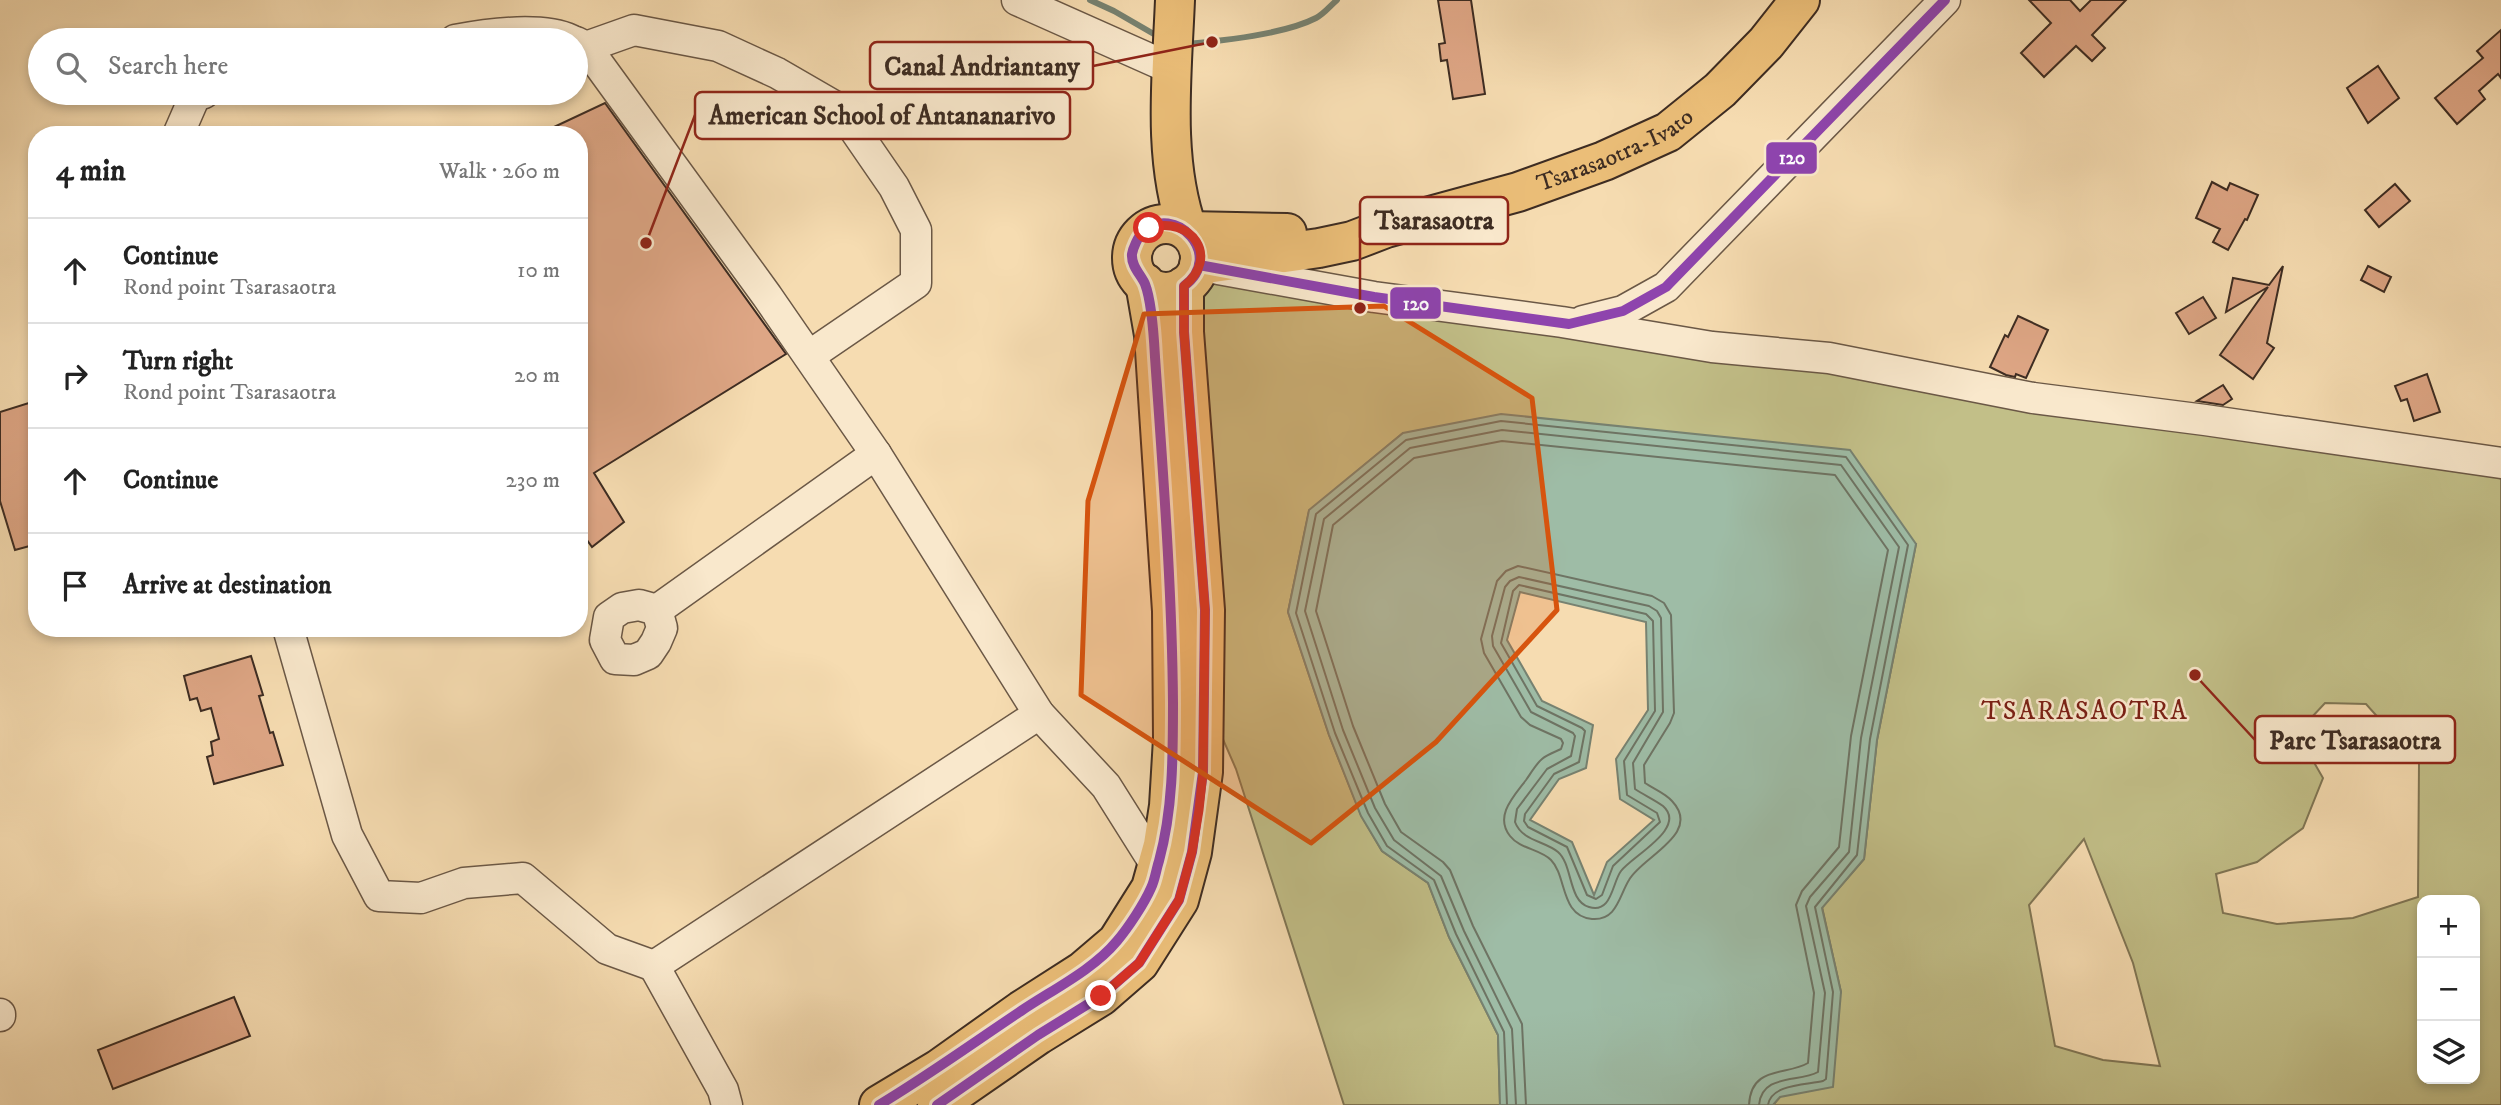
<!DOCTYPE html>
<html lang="en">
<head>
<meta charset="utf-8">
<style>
  body { margin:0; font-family:"IM FELL DW Pica",serif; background:#f6f6f6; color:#222 }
  .controls { position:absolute; right:21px; bottom:21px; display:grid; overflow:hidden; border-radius:14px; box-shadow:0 4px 10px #0003 }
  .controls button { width:63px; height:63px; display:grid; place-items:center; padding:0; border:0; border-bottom:2px solid #e0e0e0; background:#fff; color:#222; font:35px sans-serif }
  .stop { position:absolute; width:21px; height:21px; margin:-16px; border:5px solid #d93025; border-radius:50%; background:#fff }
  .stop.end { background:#d93025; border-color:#fff; box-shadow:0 2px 7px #0008 }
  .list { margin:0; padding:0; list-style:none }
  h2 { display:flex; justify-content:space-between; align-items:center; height:91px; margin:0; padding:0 28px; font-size:30px }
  h2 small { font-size:23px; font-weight:400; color:#767676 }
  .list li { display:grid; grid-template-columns:46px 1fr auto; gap:21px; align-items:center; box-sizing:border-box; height:105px; padding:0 28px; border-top:2px solid #e0e0e0 }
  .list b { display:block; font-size:26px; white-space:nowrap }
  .list p { margin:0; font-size:23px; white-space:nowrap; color:#767676 }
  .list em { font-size:23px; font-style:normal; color:#767676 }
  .icon { flex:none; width:38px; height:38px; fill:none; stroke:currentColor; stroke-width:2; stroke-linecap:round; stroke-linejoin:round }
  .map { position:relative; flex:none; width:2501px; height:1105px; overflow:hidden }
  .search { position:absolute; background:#fff; box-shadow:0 4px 10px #0003; left:28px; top:28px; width:560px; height:77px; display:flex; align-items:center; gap:18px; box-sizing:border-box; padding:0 24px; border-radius:38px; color:#767676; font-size:26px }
  .panel { position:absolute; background:#fff; box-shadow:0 4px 10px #0003; left:28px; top:126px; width:560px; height:511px; border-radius:28px }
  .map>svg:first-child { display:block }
  .green { fill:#c2bf88; stroke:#807655; stroke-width:2; fill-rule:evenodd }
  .water { fill:#9ebca6; stroke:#778271; stroke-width:2; fill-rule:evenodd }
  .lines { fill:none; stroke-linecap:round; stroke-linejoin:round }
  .shore { stroke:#6e7464; stroke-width:2 }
  .stream { stroke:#778271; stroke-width:6 }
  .building { fill:#dea685; stroke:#3d2c22; stroke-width:2 }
  .minor-casing { stroke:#6b5846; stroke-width:33 }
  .major-casing { stroke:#3d2c22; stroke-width:42 }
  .minor { stroke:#f9e8cc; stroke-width:30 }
  .major { stroke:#ebbe78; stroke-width:38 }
  .bus-1-casing { stroke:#f9e8cc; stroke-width:16 }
  .bus-1 { stroke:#8e44ad; stroke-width:10 }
  .route { stroke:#d93025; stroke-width:9 }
  .marked { fill:#d7540e; fill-opacity:0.2; stroke:#d7540e; stroke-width:5; stroke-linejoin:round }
  .labels { text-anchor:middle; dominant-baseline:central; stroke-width:5; stroke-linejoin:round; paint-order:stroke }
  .street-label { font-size:24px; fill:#3d2c22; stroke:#f9e8cc }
  .neighbourhood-label { font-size:26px; letter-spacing:2px; fill:#7a1f14; stroke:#f9e8cc }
  .leader { fill:none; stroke:#8f2418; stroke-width:2.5 }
  .callout-dot { fill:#8f2418; stroke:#f9e8cc; stroke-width:2.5 }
  .callout { fill:#f9e8cc; stroke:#8f2418; stroke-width:2.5 }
  .callout-label { font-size:26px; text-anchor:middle; font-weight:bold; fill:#3d2c22 }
  .line-badge { stroke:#f9e8cc; stroke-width:2.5 }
  .badge-label { font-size:19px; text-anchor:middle; font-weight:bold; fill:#fff }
</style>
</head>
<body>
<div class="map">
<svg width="2501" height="1105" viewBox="0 0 2501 1105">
  <rect width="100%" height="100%" fill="#f6dcb1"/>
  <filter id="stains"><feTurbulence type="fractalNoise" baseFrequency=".00286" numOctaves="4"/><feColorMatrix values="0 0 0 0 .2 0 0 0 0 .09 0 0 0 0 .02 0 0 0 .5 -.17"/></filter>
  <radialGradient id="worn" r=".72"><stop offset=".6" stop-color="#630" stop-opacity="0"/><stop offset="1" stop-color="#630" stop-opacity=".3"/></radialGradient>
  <!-- green -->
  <path class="green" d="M1205,278L2501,467V1105H1773L1780,1097L1841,992L1822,907L1864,859L1877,740L1916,544L1403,433L1309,511L1288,612L1329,735L1361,815L1382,851L1428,883L1449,937L1498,1035L1500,1105H1344L1236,769L1208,705L1199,292ZM2325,703L2366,704L2419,763L2418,897L2353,918L2277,924L2223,913L2216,874L2257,862L2303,828L2323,778L2297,733ZM2084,839L2133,963L2160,1066L2103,1060L2055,1046L2029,905ZM2422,900H2475V1079H2422Z"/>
  <!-- water -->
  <path class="water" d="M1501,414L1850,450L1916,544L1877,740L1864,859L1822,908L1841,992L1833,1087L1780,1097L1773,1105H1500L1498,1035L1449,937L1428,883L1382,851L1361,816L1329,735L1288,612L1309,510L1403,433ZM1520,592L1646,622L1648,710L1616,759L1620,799L1654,820L1607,862L1594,895L1572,842L1530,820L1559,779L1586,768L1593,725L1542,701L1507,640Z"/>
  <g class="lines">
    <!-- shore -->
    <g class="shore">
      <path d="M1518,566L1652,596L1664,603L1671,615L1674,713L1670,723L1644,765L1645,783C1654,789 1665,793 1672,801C1703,834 1641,857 1629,880C1619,896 1617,921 1592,919C1560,916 1567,876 1551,860C1540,849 1520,849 1510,836C1494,816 1514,796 1526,780C1531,773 1536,764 1542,759C1548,754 1555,752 1561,749L1563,743L1561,739L1530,725L1521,717L1484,653L1481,639L1497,581L1506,571Z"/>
      <path d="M1519,577L1649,606L1657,611L1661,618L1663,712L1633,763L1635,789C1644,795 1655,800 1663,806C1688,828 1632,856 1621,871C1612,883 1612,914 1589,907C1568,901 1573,865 1558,852C1545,841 1522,841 1515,822L1517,809L1547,769L1571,756L1575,736L1573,733L1531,712L1493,646L1492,636L1505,587L1510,581Z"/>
      <polygon points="1519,585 1646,614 1653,621 1655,711 1624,761 1627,795 1657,813 1660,822 1613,866 1602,895 1596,899 1587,895 1567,847 1528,827 1524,821 1525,814 1554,774 1579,762 1585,731 1582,728 1537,706 1501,643 1513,591"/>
      <path d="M1507,1105L1504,1032L1456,934L1434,880L1387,846L1368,813L1335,733L1296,613L1316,514L1406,440L1501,421L1846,457L1908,545L1870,739L1857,855L1815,907L1833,992L1826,1079L1823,1081C1806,1085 1771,1084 1768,1105"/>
      <path d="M1516,1105L1512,1029L1464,931L1441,876L1394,840L1375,808L1343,730L1305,611L1324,519L1410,448L1502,430L1841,465L1899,547L1861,738L1849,852L1810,897L1806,906L1825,993L1818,1072C1799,1083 1762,1073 1759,1105"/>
      <path d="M1526,1105L1522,1024L1473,926L1450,870L1443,862L1401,832L1385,804L1353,726L1316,611L1333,525L1414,458L1502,441L1835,475L1888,550L1851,736L1839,847L1802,891L1796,905L1814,993L1808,1063C1786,1076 1751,1065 1749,1105"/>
    </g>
    <!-- stream -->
    <g class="stream">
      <polyline points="1090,0 1114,11 1159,37"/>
      <path d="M1185,44C1221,41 1285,34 1316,18C1324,14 1330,6 1337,0"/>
    </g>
  </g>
  <!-- building -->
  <g class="building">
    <polygon points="1438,0 1471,0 1485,94 1453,99 1447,60 1441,61 1439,44 1445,43"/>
    <polygon points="2029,0 2070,0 2080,11 2091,0 2126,0 2092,35 2105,48 2092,61 2076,46 2044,77 2021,53 2051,23"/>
    <polygon points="2501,30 2501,78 2498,74 2479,91 2485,99 2457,124 2435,98 2483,58 2477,51"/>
    <polygon points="2378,66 2399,98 2368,123 2347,88"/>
    <polygon points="605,103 786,354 594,473 624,522 592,547 579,529 579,135 537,135"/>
    <polygon points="2212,182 2227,190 2230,183 2258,195 2247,220 2245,219 2228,250 2213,242 2220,229 2196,218"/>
    <polygon points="2395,184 2410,201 2379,227 2365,210"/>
    <polygon points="2283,266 2267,343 2274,348 2253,379 2220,355 2268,287 2226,312 2233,278 2269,285"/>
    <polygon points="2368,266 2391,277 2384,292 2361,280"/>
    <polygon points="2203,297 2216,318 2189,334 2176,313"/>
    <polygon points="2018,316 2048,330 2026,378 2016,374 2015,377 2006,375 1990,367 2005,335 2008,337"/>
    <polygon points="2427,374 2440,412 2414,421 2407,399 2401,401 2395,386"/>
    <polygon points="2223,385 2232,399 2223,405 2197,401"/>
    <polygon points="32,402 37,419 37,544 15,550 0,501 0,412"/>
    <polygon points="251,656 263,695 259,696 270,733 273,732 283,765 214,784 207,757 213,755 211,742 219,739 211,708 201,711 197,698 190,700 184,676"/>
    <polygon points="234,997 250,1036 113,1089 98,1050"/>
  </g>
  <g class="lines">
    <!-- minor casing -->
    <g class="minor-casing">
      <g id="minor">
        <polyline points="1017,0 1172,69"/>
        <path d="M455,40C487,34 541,26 571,40"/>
        <polyline points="576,42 586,47 767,296 876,454 1039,714 1106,786 1157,867"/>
        <polyline points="586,47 634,30 718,46 777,73 841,110 894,187 916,230 916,283 809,356"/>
        <polyline points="178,135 195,96 204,93"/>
        <polyline points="1218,269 1374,297 1562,322 1712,347 1829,358 2033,398 2205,420 2501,463"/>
        <polyline points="1583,321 1623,311 1666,287 1945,0"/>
        <polygon points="639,605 657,610 662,628 656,642 648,654 634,660 615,659 605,640 609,617 622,608"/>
        <polyline points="657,610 876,454"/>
        <polyline points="288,628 347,835 379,896 421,898 464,883 523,878 607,949 654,966"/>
        <polyline points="0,1014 0,1016"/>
        <polyline points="727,1105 723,1090 654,966 1039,714"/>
      </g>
    </g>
    <!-- major casing -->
    <g class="major-casing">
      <g id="major">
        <path d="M1175,0C1172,75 1162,160 1188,231"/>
        <circle cx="1166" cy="258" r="34"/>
        <polyline points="1188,231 1287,233"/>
        <path id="s1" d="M1199,265L1319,248L1352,241L1386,228L1518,192L1604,161L1668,132L1720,90L1766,43L1800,0"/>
        <polyline points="879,1105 939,1069 1022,1010 1083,971 1117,942 1151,888 1163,845 1169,806 1173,739 1172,611 1154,335 1145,283"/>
        <polyline points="937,1105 1038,1035 1101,996 1139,963 1179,900 1192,852 1203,772 1205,610 1184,332 1184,286"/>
      </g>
    </g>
    <!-- minor -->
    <use href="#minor" class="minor"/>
    <!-- major -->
    <use href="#major" class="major"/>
    <!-- bus-1 casing -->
    <g class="bus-1-casing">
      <g id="bus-1">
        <polyline points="1199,265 1374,297 1569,324 1623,311 1666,287 1945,0"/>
        <path d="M879,1105C929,1075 973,1043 1021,1011C1052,990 1093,970 1117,941C1128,928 1144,904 1151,888C1155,880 1156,870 1159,861C1173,810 1173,756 1173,703C1172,588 1163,473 1155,357C1154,338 1152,302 1145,284C1141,275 1131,266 1132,254C1133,248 1138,237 1142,233C1174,201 1226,256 1184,286V332L1205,610L1203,772L1192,852L1179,900L1139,963L1101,996L1038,1035L937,1105"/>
      </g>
    </g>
    <!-- bus-1 -->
    <use href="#bus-1" class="bus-1"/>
  </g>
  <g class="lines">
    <!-- route -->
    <path class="route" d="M1101,996L1139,963L1179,900L1192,852L1199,810L1203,772L1205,610L1184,332V286C1221,257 1191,215 1149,228"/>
  </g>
  <!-- marked area -->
  <path class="marked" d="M1384,306L1532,398L1557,610L1436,742L1311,843L1081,695L1088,501L1144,314Z"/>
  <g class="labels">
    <!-- street labels -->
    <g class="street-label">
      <text stroke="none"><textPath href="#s1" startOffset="434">Tsarasaotra-Ivato</textPath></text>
    </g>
    <!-- neighbourhood labels -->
    <g class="neighbourhood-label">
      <text x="2085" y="711">TSARASAOTRA</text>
    </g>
  </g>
  <!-- callouts -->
  <path class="leader" d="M1212 42L1093 66M646 243L695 115M1360 308L1360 220M2195 675L2255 740"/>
  <g class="callout-dot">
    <circle cx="1212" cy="42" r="7"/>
    <circle cx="646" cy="243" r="7"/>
    <circle cx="1360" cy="308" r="7"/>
    <circle cx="2195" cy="675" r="7"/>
  </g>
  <g class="callout">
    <rect x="870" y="42" width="223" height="47" rx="7"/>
    <rect x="695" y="92" width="375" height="47" rx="7"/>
    <rect x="1360" y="197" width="148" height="47" rx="7"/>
    <rect x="2255" y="716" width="200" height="47" rx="7"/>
  </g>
  <g class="callout-label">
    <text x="982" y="75">Canal Andriantany</text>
    <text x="882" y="124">American School of Antananarivo</text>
    <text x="1434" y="229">Tsarasaotra</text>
    <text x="2355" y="749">Parc Tsarasaotra</text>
  </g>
  <g class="line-badge">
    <rect x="1765" y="141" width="53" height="34" rx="7" fill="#8e44ad"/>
    <rect x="1389" y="286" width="53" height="34" rx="7" fill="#8e44ad"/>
  </g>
  <g class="badge-label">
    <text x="1792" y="164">120</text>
    <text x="1416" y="310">120</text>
  </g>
  <rect width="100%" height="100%" filter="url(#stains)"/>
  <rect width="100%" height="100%" fill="url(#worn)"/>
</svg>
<div class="controls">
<button>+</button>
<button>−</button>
<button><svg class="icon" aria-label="layers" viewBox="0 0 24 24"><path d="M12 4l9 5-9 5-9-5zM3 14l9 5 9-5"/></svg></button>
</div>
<div class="stop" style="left:1149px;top:228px"></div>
<div class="stop end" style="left:1101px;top:996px"></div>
<div class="search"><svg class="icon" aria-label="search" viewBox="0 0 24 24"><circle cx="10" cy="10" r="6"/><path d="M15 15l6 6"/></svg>Search here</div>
<section class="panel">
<h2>4 min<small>Walk · 260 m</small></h2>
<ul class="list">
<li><svg class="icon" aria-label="ahead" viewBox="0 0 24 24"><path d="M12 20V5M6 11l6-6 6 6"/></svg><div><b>Continue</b><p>Rond point Tsarasaotra</p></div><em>10 m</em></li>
<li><svg class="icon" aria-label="right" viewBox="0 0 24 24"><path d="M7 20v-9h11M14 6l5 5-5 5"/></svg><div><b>Turn right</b><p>Rond point Tsarasaotra</p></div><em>20 m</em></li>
<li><svg class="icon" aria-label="ahead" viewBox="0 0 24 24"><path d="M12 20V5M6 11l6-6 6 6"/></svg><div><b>Continue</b></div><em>230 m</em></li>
<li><svg class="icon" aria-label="arrive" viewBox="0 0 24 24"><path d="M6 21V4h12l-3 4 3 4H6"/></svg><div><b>Arrive at destination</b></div></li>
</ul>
</section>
</div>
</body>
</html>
